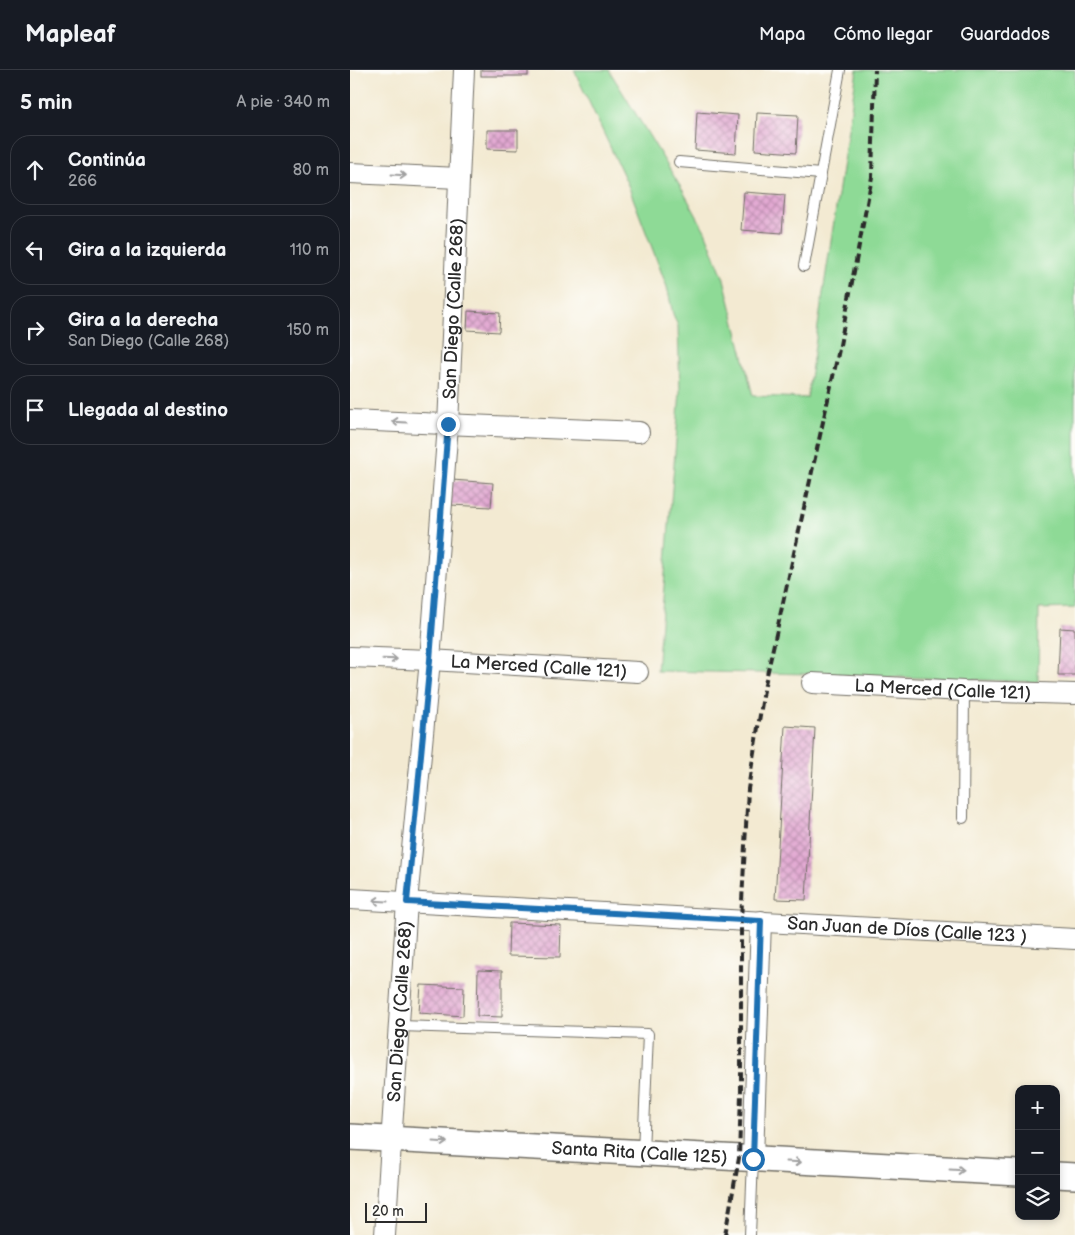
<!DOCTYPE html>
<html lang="es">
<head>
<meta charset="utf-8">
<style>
  body { margin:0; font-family:"Balsamiq Sans",sans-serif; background:#242831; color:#f1f3f6 }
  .controls { position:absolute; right:15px; bottom:15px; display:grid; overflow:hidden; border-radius:10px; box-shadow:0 2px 8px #0003 }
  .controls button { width:45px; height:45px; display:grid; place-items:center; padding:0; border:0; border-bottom:1px solid #363941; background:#171b24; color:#f1f3f6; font:25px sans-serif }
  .scale { position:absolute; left:15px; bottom:12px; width:62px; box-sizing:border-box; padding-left:5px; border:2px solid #2b2b2b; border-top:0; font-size:14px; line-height:18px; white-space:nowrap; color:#2b2b2b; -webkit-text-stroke:4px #fdfcf7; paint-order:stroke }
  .stop { position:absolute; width:15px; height:15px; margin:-11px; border:4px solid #1f6fb2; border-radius:50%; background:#fff }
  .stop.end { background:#1f6fb2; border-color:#fff; box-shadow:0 1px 5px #0008 }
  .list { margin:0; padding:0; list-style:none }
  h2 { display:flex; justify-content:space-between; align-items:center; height:65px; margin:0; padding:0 20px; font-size:21px }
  h2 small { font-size:16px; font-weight:400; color:#9ea1a6 }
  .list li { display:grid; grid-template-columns:32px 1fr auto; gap:15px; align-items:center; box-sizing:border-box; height:70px; margin:0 10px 10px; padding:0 10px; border:1px solid #363941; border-radius:20px }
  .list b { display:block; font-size:19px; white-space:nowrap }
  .list p { margin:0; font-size:16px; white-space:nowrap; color:#9ea1a6 }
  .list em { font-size:16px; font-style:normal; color:#9ea1a6 }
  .icon { flex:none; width:28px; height:28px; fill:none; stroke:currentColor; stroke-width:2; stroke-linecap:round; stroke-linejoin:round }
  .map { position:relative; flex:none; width:725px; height:1165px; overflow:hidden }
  header { display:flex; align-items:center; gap:30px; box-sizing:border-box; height:70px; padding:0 25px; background:#171b24; border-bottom:1px solid #363941 }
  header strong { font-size:24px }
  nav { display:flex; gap:28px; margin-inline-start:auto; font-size:18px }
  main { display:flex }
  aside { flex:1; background:#171b24 }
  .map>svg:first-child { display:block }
  .green { fill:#8eda96; stroke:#5c8260 }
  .building { fill:url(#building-cross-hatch) }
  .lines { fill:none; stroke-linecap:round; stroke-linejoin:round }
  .service-casing { stroke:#716e65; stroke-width:12 }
  .minor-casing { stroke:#716e65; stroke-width:22 }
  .tertiary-casing { stroke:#716e65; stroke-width:28 }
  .service { stroke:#fff; stroke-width:10 }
  .minor { stroke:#fff; stroke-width:20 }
  .tertiary { stroke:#fff; stroke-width:25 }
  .rail { stroke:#2b2b2b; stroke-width:4; stroke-dasharray:8 4; stroke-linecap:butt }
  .oneway { stroke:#a0a0a0 }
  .route { stroke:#1f6fb2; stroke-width:6 }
  .labels { text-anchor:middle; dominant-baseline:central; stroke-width:4; stroke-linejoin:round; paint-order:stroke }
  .street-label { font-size:18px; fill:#2b2b2b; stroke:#fdfcf7 }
</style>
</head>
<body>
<header>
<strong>Mapleaf</strong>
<nav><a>Mapa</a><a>Cómo llegar</a><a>Guardados</a></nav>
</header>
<main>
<aside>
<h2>5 min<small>A pie · 340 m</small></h2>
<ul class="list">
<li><svg class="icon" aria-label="ahead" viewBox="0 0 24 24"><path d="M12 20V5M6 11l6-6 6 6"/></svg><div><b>Continúa</b><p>266</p></div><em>80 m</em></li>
<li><svg class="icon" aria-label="left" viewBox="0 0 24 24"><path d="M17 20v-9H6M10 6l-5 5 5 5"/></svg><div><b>Gira a la izquierda</b></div><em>110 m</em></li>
<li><svg class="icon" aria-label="right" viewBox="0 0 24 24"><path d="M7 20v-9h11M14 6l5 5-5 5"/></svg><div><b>Gira a la derecha</b><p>San Diego (Calle 268)</p></div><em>150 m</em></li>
<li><svg class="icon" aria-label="arrive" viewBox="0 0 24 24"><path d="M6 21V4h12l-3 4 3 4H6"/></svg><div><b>Llegada al destino</b></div></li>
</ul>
</aside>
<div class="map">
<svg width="725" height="1165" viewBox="0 0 725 1165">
  <defs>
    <pattern id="building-cross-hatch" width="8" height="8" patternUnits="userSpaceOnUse" patternTransform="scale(1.25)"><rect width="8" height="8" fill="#e2a8d2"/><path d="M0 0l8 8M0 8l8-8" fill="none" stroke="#b789ab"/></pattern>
  </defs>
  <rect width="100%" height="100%" fill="#fdfcf7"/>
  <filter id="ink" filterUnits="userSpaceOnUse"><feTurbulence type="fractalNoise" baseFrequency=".02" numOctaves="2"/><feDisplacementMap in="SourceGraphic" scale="10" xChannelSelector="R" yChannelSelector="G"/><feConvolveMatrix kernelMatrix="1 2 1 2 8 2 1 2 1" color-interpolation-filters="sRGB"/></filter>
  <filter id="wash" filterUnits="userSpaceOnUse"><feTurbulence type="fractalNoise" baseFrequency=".0096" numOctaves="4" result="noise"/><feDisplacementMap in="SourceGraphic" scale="20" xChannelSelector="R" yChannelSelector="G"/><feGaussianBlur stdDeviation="1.12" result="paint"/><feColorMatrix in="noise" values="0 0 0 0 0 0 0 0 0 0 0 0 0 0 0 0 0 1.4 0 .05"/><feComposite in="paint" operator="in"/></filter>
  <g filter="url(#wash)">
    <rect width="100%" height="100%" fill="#f3ead2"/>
    <!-- green -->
    <polygon class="green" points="224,0 259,0 333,121 355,161 374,209 403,326 457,328 507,0 725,0 725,538 689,539 688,612 461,604 307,601 330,322 328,256 323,244 317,217 278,115"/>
    <g id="blocks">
      <!-- building -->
      <g class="building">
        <rect x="131" y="0" width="47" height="6"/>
        <polygon points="347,42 388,45 386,83 345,80"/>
        <polygon points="407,43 448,45 446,83 405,80"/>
        <polygon points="137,60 168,60 168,80 137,79"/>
        <polygon points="394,122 435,125 432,163 391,160"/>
        <polygon points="118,241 150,243 149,262 117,260"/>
        <polygon points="102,410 143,413 141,437 100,435"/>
        <polygon points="710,558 725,559 725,605 708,605"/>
        <polygon points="435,656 465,658 456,830 425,829"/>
        <polygon points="159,853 211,855 210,887 158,886"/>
        <polygon points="128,900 152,901 152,947 127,946"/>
        <polygon points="71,915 114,917 113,946 69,943"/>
      </g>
    </g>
  </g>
  <g filter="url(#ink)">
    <use href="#blocks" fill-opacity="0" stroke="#716e65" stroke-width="1"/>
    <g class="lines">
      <!-- service casing -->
      <g class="service-casing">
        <g id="service">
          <polyline points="329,92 471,104"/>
          <polyline points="454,196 490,0"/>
          <polyline points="613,748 614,621"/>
          <polyline points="50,956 298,964 293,1082"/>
          <polyline points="400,1165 403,1089"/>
        </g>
      </g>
      <!-- minor casing -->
      <g class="minor-casing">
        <g id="minor">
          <polyline points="0,103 109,108"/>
          <polyline points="0,350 289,362"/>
          <path id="s1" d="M0,587L80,590L288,602"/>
          <path id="s2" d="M462,613L614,621L725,624"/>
          <path id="s3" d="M0,829L725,869"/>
          <polyline points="403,1089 411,851"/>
          <path id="s4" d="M35,1165L57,832L80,590L98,355L114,0"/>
        </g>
      </g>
      <!-- tertiary casing -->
      <g class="tertiary-casing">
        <g id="tertiary">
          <path id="s5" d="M0,1067L669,1103"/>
          <polyline points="706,1105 725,1106"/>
        </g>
      </g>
      <!-- service -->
      <use href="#service" class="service"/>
      <!-- minor -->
      <use href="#minor" class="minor"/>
      <!-- tertiary -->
      <use href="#tertiary" class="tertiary"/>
      <!-- rail -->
      <polyline class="rail" points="375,1165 389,1088 391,1023 391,850 398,719 415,614 490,275 522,107 525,0"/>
    </g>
    <!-- one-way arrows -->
    <defs><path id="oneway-shaft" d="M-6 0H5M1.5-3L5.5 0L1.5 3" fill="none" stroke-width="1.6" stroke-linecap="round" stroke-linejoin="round" transform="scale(1.25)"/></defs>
    <g class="oneway">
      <use href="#oneway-shaft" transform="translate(49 105) rotate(3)"/>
      <use href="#oneway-shaft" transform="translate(49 352) rotate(-177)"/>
      <use href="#oneway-shaft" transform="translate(40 589) rotate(2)"/>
      <use href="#oneway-shaft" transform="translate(30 831) rotate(-177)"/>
      <use href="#oneway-shaft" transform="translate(90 1072) rotate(3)"/>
      <use href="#oneway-shaft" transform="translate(444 1092) rotate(3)"/>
      <use href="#oneway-shaft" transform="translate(607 1100) rotate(3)"/>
    </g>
  </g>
  <g class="lines" filter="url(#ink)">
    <!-- route -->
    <polyline class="route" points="98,354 80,590 57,832 411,851 403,1089"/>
  </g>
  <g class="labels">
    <!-- street labels -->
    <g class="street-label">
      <text stroke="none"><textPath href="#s4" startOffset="929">San Diego (Calle 268)</textPath></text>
      <text stroke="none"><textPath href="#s1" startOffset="189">La Merced (Calle 121)</textPath></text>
      <text stroke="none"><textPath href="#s2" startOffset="131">La Merced (Calle 121)</textPath></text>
      <text stroke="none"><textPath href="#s3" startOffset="558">San Juan de Díos (Calle 123 )</textPath></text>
      <text stroke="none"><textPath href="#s4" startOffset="224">San Diego (Calle 268)</textPath></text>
      <text stroke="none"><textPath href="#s5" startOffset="290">Santa Rita (Calle 125)</textPath></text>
    </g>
  </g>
</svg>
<div class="controls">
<button>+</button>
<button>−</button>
<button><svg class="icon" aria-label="layers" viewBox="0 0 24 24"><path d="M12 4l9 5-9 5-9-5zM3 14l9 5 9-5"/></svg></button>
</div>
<div class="scale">20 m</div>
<div class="stop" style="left:403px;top:1089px"></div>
<div class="stop end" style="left:98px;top:354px"></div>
</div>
</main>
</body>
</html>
